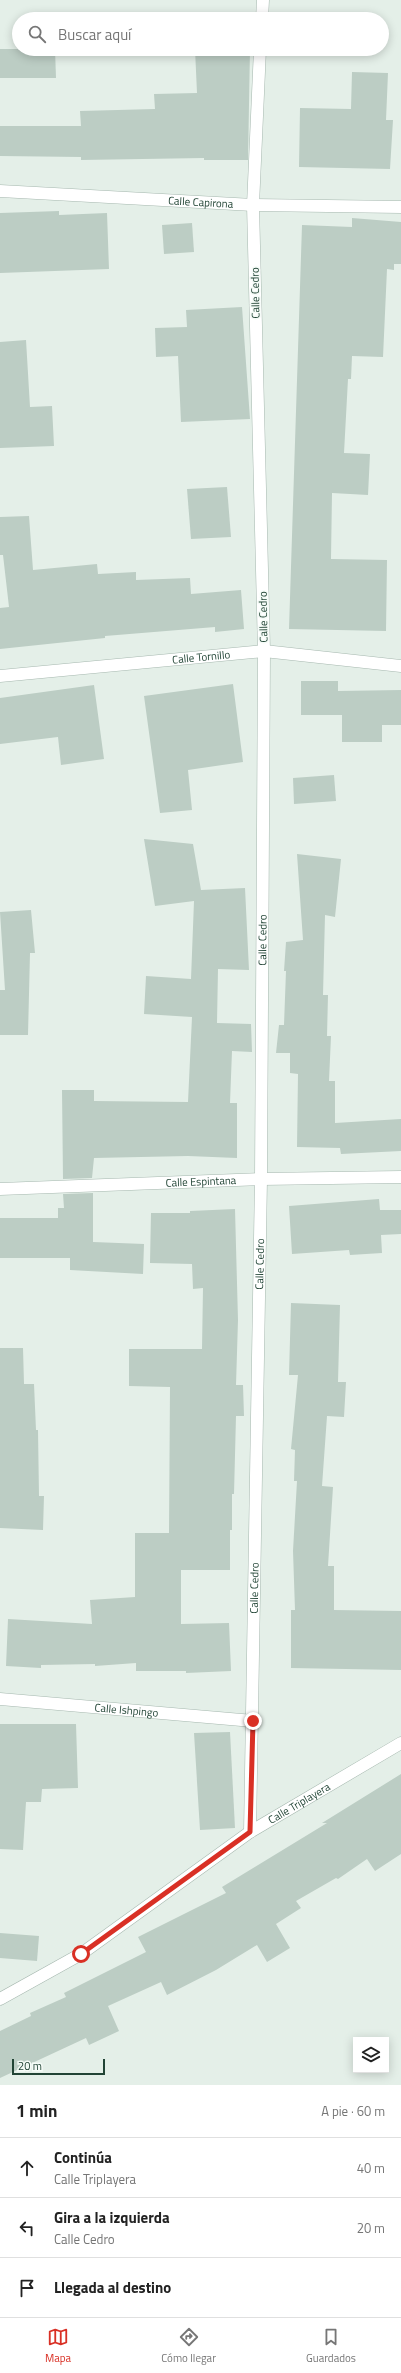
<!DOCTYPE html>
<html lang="es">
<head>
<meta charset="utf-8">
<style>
  body { margin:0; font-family:"Titillium Web",sans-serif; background:#f2f2f2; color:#222 }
  .controls { position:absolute; right:12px; bottom:12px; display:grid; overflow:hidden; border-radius:0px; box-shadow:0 2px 10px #0003 }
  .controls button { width:36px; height:36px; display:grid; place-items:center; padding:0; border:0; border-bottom:1px solid #e0e0e0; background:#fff; color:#222; font:20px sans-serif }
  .scale { position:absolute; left:12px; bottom:10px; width:93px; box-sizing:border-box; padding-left:4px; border:2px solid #214435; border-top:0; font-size:11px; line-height:14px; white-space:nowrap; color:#214435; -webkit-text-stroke:3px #f5fbf7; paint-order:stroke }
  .stop { position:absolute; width:12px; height:12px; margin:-9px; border:3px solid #d93025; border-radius:50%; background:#fff }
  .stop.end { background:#d93025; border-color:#fff; box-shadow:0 1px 4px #0008 }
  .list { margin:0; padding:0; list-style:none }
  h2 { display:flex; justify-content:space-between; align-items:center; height:52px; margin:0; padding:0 16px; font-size:17px }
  h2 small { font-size:13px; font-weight:400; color:#767676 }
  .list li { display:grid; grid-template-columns:26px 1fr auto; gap:12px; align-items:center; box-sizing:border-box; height:60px; padding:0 16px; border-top:1px solid #e0e0e0 }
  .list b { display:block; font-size:15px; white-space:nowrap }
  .list p { margin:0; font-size:13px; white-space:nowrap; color:#767676 }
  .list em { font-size:13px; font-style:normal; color:#767676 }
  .icon { flex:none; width:22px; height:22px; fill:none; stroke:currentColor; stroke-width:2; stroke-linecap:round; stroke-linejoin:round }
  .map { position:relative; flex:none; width:401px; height:2085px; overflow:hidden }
  .search { position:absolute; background:#fff; box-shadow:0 2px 10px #0003; left:12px; right:12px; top:12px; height:44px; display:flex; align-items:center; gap:10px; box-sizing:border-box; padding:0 14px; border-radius:22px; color:#767676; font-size:15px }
  .sheet { height:232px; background:#fff }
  nav { display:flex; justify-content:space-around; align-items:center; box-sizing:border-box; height:56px; border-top:1px solid #e0e0e0; background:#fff; font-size:11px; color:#767676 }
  nav a { display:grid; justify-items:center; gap:2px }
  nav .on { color:#d93025 }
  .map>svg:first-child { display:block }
  .building { fill:#bccdc4 }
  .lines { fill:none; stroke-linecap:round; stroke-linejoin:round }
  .street-casing { stroke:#a6b8af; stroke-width:13 }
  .street { stroke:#fff; stroke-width:12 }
  .route { stroke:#d93025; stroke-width:5 }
  .labels { text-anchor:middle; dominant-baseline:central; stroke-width:3; stroke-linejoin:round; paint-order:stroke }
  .street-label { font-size:11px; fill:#214435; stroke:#f5fbf7 }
</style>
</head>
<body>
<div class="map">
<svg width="401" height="2085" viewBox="0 0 401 2085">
  <rect width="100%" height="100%" fill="#e4efe8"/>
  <!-- building -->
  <g class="building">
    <polygon points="0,49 55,49 56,78 0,78"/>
    <polygon points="195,49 250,49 248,160 204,160 204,158 81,160 81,157 0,156 0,126 81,126 80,111 155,109 154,94 197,93"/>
    <polygon points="352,72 388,73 386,120 393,120 390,169 299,167 300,108 351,109"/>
    <polygon points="59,211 59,215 107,213 109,269 0,273 0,213"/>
    <polygon points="352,218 401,222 401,264 394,264 394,270 387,269 383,357 352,356 351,379 348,379 344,453 370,454 368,495 332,493 331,559 387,560 386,631 289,629 302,225 352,227"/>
    <polygon points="192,223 194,252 164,254 162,225"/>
    <polygon points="242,307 250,419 181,422 178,356 156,357 155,328 187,327 186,310"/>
    <polygon points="26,340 30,407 52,406 54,446 0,448 0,342"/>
    <polygon points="227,487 231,537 191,539 187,489"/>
    <polygon points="29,516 33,570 97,564 98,574 136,572 136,580 190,578 191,594 241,590 244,629 215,632 215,627 105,636 105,638 0,649 0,608 9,607 3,555 0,555 0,517"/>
    <polygon points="301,681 338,681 338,691 401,690 401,725 382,725 382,742 342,742 342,715 301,715"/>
    <polygon points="233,684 243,762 188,770 192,810 160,813 144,696"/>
    <polygon points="94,685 104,759 61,765 58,737 0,744 0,698"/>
    <polygon points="334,775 336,801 294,804 293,778"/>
    <polygon points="144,839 193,844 201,890 245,888 249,970 218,969 217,1023 251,1024 252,1052 232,1051 230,1103 237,1103 237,1158 188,1156 94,1158 92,1178 63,1179 62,1090 94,1090 94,1101 188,1102 192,1017 144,1014 146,976 191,979 194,901 155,906"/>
    <polygon points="297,854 341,859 335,917 325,915 323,995 328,995 327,1036 331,1036 329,1081 335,1081 335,1123 401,1119 401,1151 341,1154 340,1148 297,1147 298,1074 290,1073 290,1053 276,1053 279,1025 284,1025 286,971 284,971 286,942 303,940"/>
    <polygon points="31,910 35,953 30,953 28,1035 0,1035 0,990 5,990 0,912"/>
    <polygon points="93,1193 93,1242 144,1244 143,1274 70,1270 70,1258 0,1258 0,1218 58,1218 58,1208 64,1208 63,1194"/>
    <polygon points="379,1199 380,1210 401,1210 401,1234 381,1235 382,1253 350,1255 349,1250 292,1254 289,1206"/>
    <polygon points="235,1209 238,1320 236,1385 243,1385 244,1416 236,1416 234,1494 232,1494 232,1530 230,1530 230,1570 181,1570 181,1624 229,1623 231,1671 186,1673 186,1671 136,1671 136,1663 95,1666 95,1664 41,1665 41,1668 6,1666 8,1619 92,1624 90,1600 135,1597 135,1533 169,1533 170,1387 129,1386 129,1349 202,1349 203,1288 193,1289 192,1264 150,1263 151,1213 190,1213 190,1211"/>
    <polygon points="291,1303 340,1305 338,1382 346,1382 344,1417 327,1416 322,1486 333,1487 328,1566 334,1566 334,1610 401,1611 401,1670 291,1668 291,1610 295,1610 293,1551 297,1481 294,1481 295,1450 291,1449 298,1375 289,1375"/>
    <polygon points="0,1348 23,1348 24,1384 34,1384 36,1430 38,1430 39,1496 44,1496 43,1530 0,1528"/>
    <polygon points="0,1724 76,1724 78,1788 42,1789 41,1802 26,1802 23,1850 0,1849"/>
    <polygon points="230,1732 235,1828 200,1830 194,1733"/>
    <polygon points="401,1774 401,1854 375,1871 367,1859 338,1879 336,1878 296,1901 301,1908 276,1924 290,1948 267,1962 257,1945 216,1970 167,1995 161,1982 108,2006 119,2031 89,2045 86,2038 0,2078 0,2031 31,2016 30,2013 66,1997 64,1993 146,1952 138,1937 226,1893 222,1887 327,1823 322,1823"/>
    <polygon points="0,1933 39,1936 37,1961 0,1958"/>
  </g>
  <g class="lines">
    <!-- street casing -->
    <g class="street-casing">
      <g id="street">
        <polyline points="262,19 263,0"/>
        <path id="s1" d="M0,191L253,205L401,207"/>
        <path id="s2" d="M0,676L264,651L401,666"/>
        <path id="s3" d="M0,1189L261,1179L401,1177"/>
        <path id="s4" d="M0,1699L253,1721"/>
        <path id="s5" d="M250,1832L261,1179L264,651L253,205L260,49"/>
        <path id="s6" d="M0,1999L81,1954L250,1832L401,1743"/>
      </g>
    </g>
    <!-- street -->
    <use href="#street" class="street"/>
  </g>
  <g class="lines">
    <!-- route -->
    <polyline class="route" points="81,1954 250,1832 253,1721"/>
  </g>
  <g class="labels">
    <!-- street labels -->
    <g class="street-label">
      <text stroke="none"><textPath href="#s1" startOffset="201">Calle Capirona</textPath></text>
      <text transform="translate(255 293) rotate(-91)">Calle Cedro</text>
      <text transform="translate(263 617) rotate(-91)">Calle Cedro</text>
      <text stroke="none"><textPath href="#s2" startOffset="202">Calle Tornillo</textPath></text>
      <text stroke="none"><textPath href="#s5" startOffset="892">Calle Cedro</textPath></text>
      <text stroke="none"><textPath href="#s3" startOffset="201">Calle Espintana</textPath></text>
      <text stroke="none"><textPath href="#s5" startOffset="568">Calle Cedro</textPath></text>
      <text stroke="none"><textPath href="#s5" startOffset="244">Calle Cedro</textPath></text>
      <text stroke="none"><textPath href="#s4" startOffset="127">Calle Ishpingo</textPath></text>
      <text stroke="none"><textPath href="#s6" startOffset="358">Calle Triplayera</textPath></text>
    </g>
  </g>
</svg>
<div class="controls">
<button><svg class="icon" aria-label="layers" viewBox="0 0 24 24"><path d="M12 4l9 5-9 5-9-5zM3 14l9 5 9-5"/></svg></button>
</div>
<div class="scale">20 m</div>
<div class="stop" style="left:81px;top:1954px"></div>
<div class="stop end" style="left:253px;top:1721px"></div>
<div class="search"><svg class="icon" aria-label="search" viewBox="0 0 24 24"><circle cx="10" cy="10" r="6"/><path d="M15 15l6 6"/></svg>Buscar aquí</div>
</div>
<section class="sheet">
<h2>1 min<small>A pie · 60 m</small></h2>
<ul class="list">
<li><svg class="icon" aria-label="ahead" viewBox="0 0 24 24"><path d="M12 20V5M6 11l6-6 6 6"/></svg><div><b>Continúa</b><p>Calle Triplayera</p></div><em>40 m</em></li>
<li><svg class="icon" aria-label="left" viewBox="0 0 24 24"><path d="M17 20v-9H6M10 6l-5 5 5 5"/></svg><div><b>Gira a la izquierda</b><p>Calle Cedro</p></div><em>20 m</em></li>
<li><svg class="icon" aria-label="arrive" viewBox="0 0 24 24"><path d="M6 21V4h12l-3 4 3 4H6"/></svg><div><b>Llegada al destino</b></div></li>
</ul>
</section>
<nav>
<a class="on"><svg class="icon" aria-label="map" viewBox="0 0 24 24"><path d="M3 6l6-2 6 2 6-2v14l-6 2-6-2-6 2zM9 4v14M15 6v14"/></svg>Mapa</a>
<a><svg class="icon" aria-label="directions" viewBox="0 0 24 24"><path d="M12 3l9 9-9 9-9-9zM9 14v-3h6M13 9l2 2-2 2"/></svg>Cómo llegar</a>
<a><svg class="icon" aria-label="saved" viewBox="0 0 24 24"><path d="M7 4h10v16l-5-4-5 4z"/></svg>Guardados</a>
</nav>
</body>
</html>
